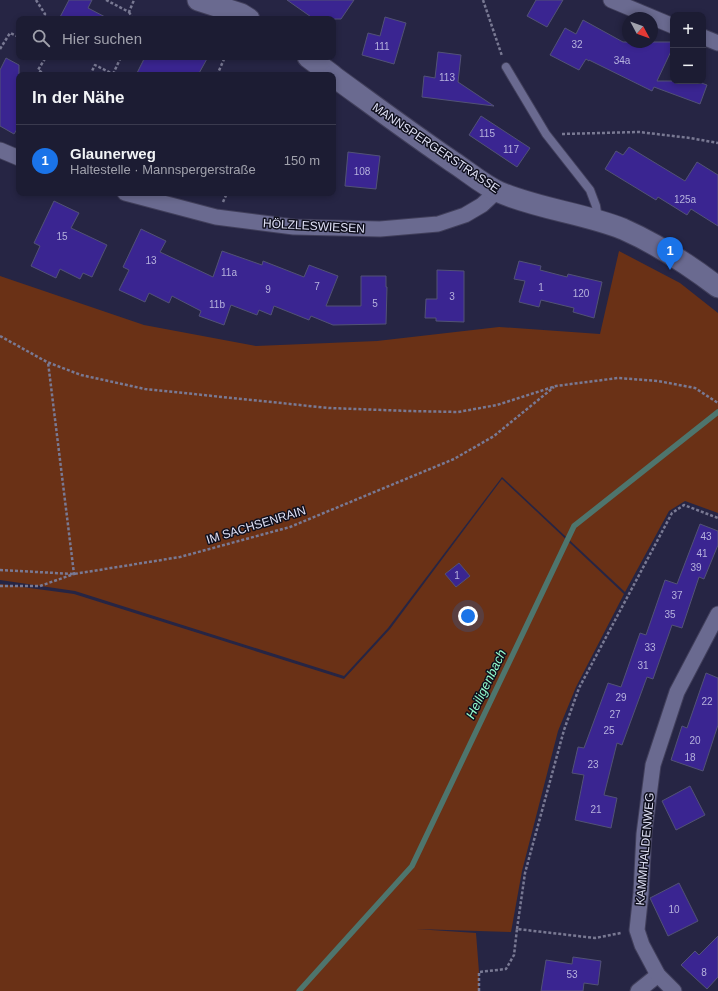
<!DOCTYPE html>
<html lang="de">
<head>
<meta charset="utf-8">
<style>
  body { margin:0; font-family:Arial,sans-serif; background:#29293f; color:#f1f3f6 }
  .controls { position:absolute; right:12px; top:12px; display:grid; overflow:hidden; border-radius:8px; box-shadow:0 2px 6px #0003 }
  .controls button { width:36px; height:36px; display:grid; place-items:center; padding:0; border:0; border-bottom:1px solid #3a3a4e; background:#1c1c33; color:#f1f3f6; font:20px sans-serif }
  .compass { position:absolute; left:622px; top:12px; width:36px; height:36px; border-radius:50%; background:#1c1c33; box-shadow:0 2px 6px #0003; rotate:131deg }
  .you { position:absolute; left:468px; top:616px; width:14px; height:14px; margin:-10px; border:3px solid #fff; border-radius:50%; background:#1a73e8; box-shadow:0 0 0 6px #1a73e833 }
  .badge { display:grid; place-items:center; width:26px; height:26px; border-radius:50%; background:#1a73e8; color:#fff; font-size:13px; font-weight:700 }
  .pin { position:absolute; translate:-50% -33px; filter:drop-shadow(0 1px 2px #0008) }
  .pin::after { content:''; position:absolute; top:21px; width:14px; height:12px; background:inherit; clip-path:polygon(0 0,100% 0,50% 100%) }
  .list { margin:0; padding:0; list-style:none }
  h2 { display:flex; justify-content:space-between; align-items:center; height:52px; margin:0; padding:0 16px; font-size:17px }
  h2 small { font-size:13px; font-weight:400; color:#a0a1ac }
  .list li { display:grid; grid-template-columns:26px 1fr auto; gap:12px; align-items:center; box-sizing:border-box; height:72px; padding:0 16px; border-top:1px solid #3a3a4e }
  .list b { display:block; font-size:15px; white-space:nowrap }
  .list p { margin:0; font-size:13px; white-space:nowrap; color:#a0a1ac }
  .list em { font-size:13px; font-style:normal; color:#a0a1ac }
  .icon { flex:none; width:22px; height:22px; fill:none; stroke:currentColor; stroke-width:2; stroke-linecap:round; stroke-linejoin:round }
  .map { position:relative; flex:none; width:718px; height:991px; overflow:hidden }
  .search { position:absolute; background:#1c1c33; box-shadow:0 2px 6px #0003; left:16px; top:16px; width:320px; height:44px; display:flex; align-items:center; gap:10px; box-sizing:border-box; padding:0 14px; border-radius:8px; color:#a0a1ac; font-size:15px }
  .panel { position:absolute; background:#1c1c33; box-shadow:0 2px 6px #0003; left:16px; top:72px; width:320px; height:124px; border-radius:8px }
  .map>svg:first-child { display:block }
  .green { fill:#6a3116 }
  .lines { fill:none; stroke-linecap:round; stroke-linejoin:round }
  .stream { stroke:#4e756d; stroke-width:5.5 }
  .building { fill:#3a2591; stroke:#525276 }
  .lane-casing { stroke:#413f5b; stroke-width:10 }
  .street-casing { stroke:#413f5b; stroke-width:17 }
  .secondary-casing { stroke:#413f5b; stroke-width:23 }
  .path { stroke:#797993; stroke-width:2.5; stroke-dasharray:3 2; stroke-linecap:butt }
  .lane { stroke:#6a6a90; stroke-width:8 }
  .street { stroke:#6a6a90; stroke-width:15 }
  .secondary { stroke:#6a6a90; stroke-width:21 }
  .labels { text-anchor:middle; dominant-baseline:central; stroke-width:3; stroke-linejoin:round; paint-order:stroke }
  .number-label { font-size:10px; fill:#b6b2dd }
  .street-label { font-size:12px; fill:#e0e1f6; stroke:#10101e }
  .water-label { font-size:13px; font-style:italic; fill:#94fccd; stroke:#10101e }
</style>
</head>
<body>
<div class="map">
<svg width="718" height="991" viewBox="0 0 718 991">
  <rect width="100%" height="100%" fill="#262544"/>
  <!-- green -->
  <g class="green">
    <polygon points="619,251 680,283 718,313 718,513 685,501 669,511 625,592 502,477 388,628 344,676 75,591 0,580 0,276 144,325 256,346 377,341 499,327 600,334"/>
    <polygon points="502,479 624,594 576,687 558,731 522,871 511,932 416,929 476,933 479,972 479,991 0,991 0,584 74,594 344,679 390,629"/>
  </g>
  <g class="lines">
    <!-- stream -->
    <polyline class="stream" points="299,991 412,866 574,526 718,412"/>
  </g>
  <!-- building -->
  <g class="building">
    <polygon points="69,0 92,0 88,8 109,19 59,19"/>
    <polygon points="287,0 354,0 341,19 314,19"/>
    <polygon points="536,0 563,0 547,27 527,16"/>
    <polygon points="385,17 406,23 394,64 362,55 368,33 380,36"/>
    <polygon points="583,20 623,42 673,42 673,47 657,81 696,81 707,85 700,104 654,87 652,91 589,60 589,61 586,59 579,70 550,55 565,28 576,34"/>
    <polygon points="438,52 461,55 458,82 494,106 422,97 424,76 435,78"/>
    <polygon points="145,57 208,57 198,75 136,75"/>
    <polygon points="6,58 19,65 19,126 14,134 0,126 0,70"/>
    <polygon points="481,116 530,148 517,167 469,135"/>
    <polygon points="629,147 685,181 697,162 718,175 718,226 691,209 687,215 658,197 656,200 605,169 616,151 623,155"/>
    <polygon points="348,152 380,156 376,189 345,186"/>
    <polygon points="54,201 79,213 71,228 107,245 92,277 83,273 80,279 60,269 56,278 31,266 40,246 34,243"/>
    <polygon points="141,229 166,241 160,252 213,277 222,251 262,265 263,261 304,277 309,265 338,276 326,306 361,306 361,276 386,276 386,287 387,287 386,324 333,325 311,316 309,320 274,306 271,315 259,310 257,315 231,305 224,325 199,316 201,311 172,296 169,303 149,293 145,302 119,290 129,270 123,267"/>
    <polygon points="519,261 541,266 540,270 567,277 568,274 602,282 594,318 573,312 574,308 541,300 539,307 519,302 525,281 514,279"/>
    <polygon points="437,270 464,271 464,322 436,321 436,318 425,318 426,299 437,299"/>
    <polygon points="700,524 718,531 718,545 704,579 699,577 682,628 672,625 653,679 647,677 622,745 617,743 604,795 617,798 611,828 575,820 584,775 572,773 578,747 584,748 608,683 621,687 640,633 646,635 665,580 677,584"/>
    <polygon points="459,563 470,576 456,587 445,574"/>
    <polygon points="706,673 718,678 718,725 703,771 671,760 682,726 687,728"/>
    <polygon points="690,786 705,815 676,830 662,801"/>
    <polygon points="679,883 698,921 668,936 650,898"/>
    <polygon points="718,936 718,977 707,989 681,965 695,951 699,955"/>
    <polygon points="573,957 601,961 598,985 584,983 583,991 541,991 546,960 572,964"/>
  </g>
  <g class="lines">
    <!-- lane casing -->
    <g class="lane-casing">
      <polyline id="lane" points="506,67 546,134 590,190 596,206 598,219"/>
    </g>
    <!-- street casing -->
    <g class="street-casing">
      <g id="street">
        <polyline points="611,0 673,26"/>
        <polyline points="703,37 718,43"/>
        <polyline points="0,150 19,158"/>
        <polyline points="125,193 216,217 294,227 380,229 438,224 465,215 482,205 497,191"/>
        <polyline points="638,991 658,975"/>
        <polyline points="674,991 658,975 642,945 637,930 641,893 644,834 653,765 677,692 718,614"/>
      </g>
    </g>
    <!-- secondary casing -->
    <g class="secondary-casing">
      <g id="secondary">
        <polyline points="198,0 241,14 249,19"/>
        <polyline points="308,57 332,75"/>
        <path d="M333,76C373,105 412,134 453,162C467,171 483,185 499,192C538,209 583,213 623,229C657,244 689,265 718,287"/>
      </g>
    </g>
    <!-- path -->
    <g class="path">
      <polyline points="36,0 45,14 44,19"/>
      <polyline points="106,0 129,12 134,0"/>
      <polyline points="483,0 502,56"/>
      <polyline points="129,12 133,19"/>
      <polyline points="0,49 10,33 19,37"/>
      <polyline points="113,74 121,57"/>
      <polyline points="46,75 38,70 46,57"/>
      <polyline points="90,75 95,65 115,75"/>
      <polyline points="217,75 225,57"/>
      <polyline points="562,134 639,132 690,138 718,143"/>
      <polyline points="223,202 227,193"/>
      <polyline points="0,336 47,362 81,375 145,389 329,408 409,411 458,412 497,405 556,386 618,378 658,381 695,388 718,403"/>
      <polyline points="0,570 74,574 180,557 290,527 454,459 494,436 554,387"/>
      <polyline points="0,586 40,586 74,574 48,362"/>
      <polyline points="517,929 525,873 564,730 579,688 672,513 684,505 718,518"/>
      <polyline points="479,991 479,972 506,969 514,955 517,929 595,938 621,933"/>
    </g>
    <!-- lane -->
    <use href="#lane" class="lane"/>
    <!-- street -->
    <use href="#street" class="street"/>
    <!-- secondary -->
    <use href="#secondary" class="secondary"/>
  </g>
  <g class="labels">
    <!-- number labels -->
    <g class="number-label">
      <text x="577" y="44">32</text>
      <text x="382" y="46">111</text>
      <text x="622" y="60">34a</text>
      <text x="447" y="77">113</text>
      <text x="487" y="133">115</text>
      <text x="511" y="149">117</text>
      <text x="362" y="171">108</text>
      <text x="685" y="199">125a</text>
      <text x="62" y="236">15</text>
      <text x="151" y="260">13</text>
      <text x="229" y="272">11a</text>
      <text x="317" y="286">7</text>
      <text x="541" y="287">1</text>
      <text x="268" y="289">9</text>
      <text x="581" y="293">120</text>
      <text x="452" y="296">3</text>
      <text x="375" y="303">5</text>
      <text x="217" y="304">11b</text>
      <text x="706" y="536">43</text>
      <text x="702" y="553">41</text>
      <text x="696" y="567">39</text>
      <text x="457" y="575">1</text>
      <text x="677" y="595">37</text>
      <text x="670" y="614">35</text>
      <text x="650" y="647">33</text>
      <text x="643" y="665">31</text>
      <text x="621" y="697">29</text>
      <text x="707" y="701">22</text>
      <text x="615" y="714">27</text>
      <text x="609" y="730">25</text>
      <text x="695" y="740">20</text>
      <text x="690" y="757">18</text>
      <text x="593" y="764">23</text>
      <text x="596" y="809">21</text>
      <text x="674" y="909">10</text>
      <text x="704" y="972">8</text>
      <text x="572" y="974">53</text>
    </g>
    <!-- street labels -->
    <g class="street-label">
      <text transform="translate(436 148) rotate(34)">MANNSPERGERSTRASSE</text>
      <text transform="translate(314 226) rotate(3)">HÖLZLESWIESEN</text>
      <text transform="translate(256 525) rotate(-17)">IM SACHSENRAIN</text>
      <text transform="translate(645 849) rotate(-85)">KAMMHALDENWEG</text>
    </g>
    <!-- water labels -->
    <g class="water-label">
      <text transform="translate(486 684) rotate(-64)">Heiligenbach</text>
    </g>
  </g>
</svg>
<div class="controls">
<button>+</button>
<button>−</button>
</div>
<svg class="compass" viewBox="-18 -18 36 36"><path d="M0-13l5 13h-10z" fill="#e53935"/><path d="M0 13l5-13h-10z" fill="#a0a1ac"/></svg>
<div class="you"></div>
<div class="pin badge" style="left:670px;top:270px">1</div>
<div class="search"><svg class="icon" aria-label="search" viewBox="0 0 24 24"><circle cx="10" cy="10" r="6"/><path d="M15 15l6 6"/></svg>Hier suchen</div>
<section class="panel">
<h2>In der Nähe<small></small></h2>
<ul class="list">
<li><span class="badge">1</span><div><b>Glaunerweg</b><p>Haltestelle · Mannspergerstraße</p></div><em>150 m</em></li>
</ul>
</section>
</div>
</body>
</html>
